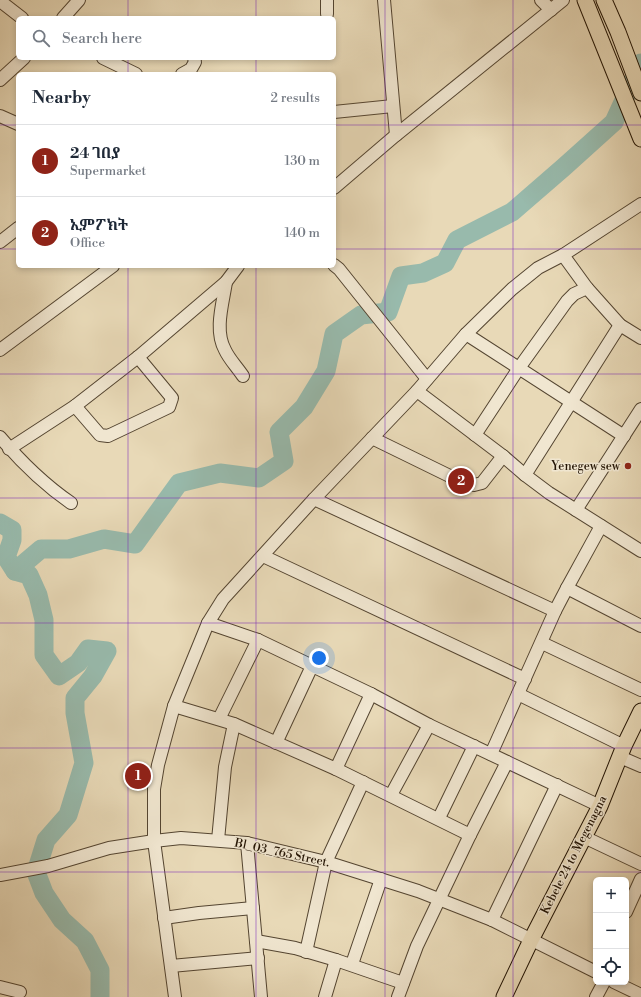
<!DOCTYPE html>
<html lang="en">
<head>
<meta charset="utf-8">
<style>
  body { margin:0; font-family:"Libre Bodoni","Noto Serif Ethiopic",serif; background:#f6f6f7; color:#1f2937 }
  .controls { position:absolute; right:12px; bottom:12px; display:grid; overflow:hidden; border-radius:6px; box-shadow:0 2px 6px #0003 }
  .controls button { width:36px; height:36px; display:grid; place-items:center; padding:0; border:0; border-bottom:1px solid #e0e1e3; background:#fff; color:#1f2937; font:20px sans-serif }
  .you { position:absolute; left:319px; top:658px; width:14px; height:14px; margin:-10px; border:3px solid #fff; border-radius:50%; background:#1a73e8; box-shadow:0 0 0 6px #1a73e833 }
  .badge { display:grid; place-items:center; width:26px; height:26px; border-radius:50%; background:#8f2418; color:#fff; font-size:13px; font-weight:700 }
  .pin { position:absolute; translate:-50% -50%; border:2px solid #fff; box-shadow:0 1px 4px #0006 }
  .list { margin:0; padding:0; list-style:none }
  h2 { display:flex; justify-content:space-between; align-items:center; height:52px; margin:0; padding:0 16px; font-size:17px }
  h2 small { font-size:13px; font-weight:400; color:#747a83 }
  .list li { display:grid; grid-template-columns:26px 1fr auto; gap:12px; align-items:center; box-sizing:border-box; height:72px; padding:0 16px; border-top:1px solid #e0e1e3 }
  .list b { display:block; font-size:15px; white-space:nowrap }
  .list p { margin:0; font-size:13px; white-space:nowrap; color:#747a83 }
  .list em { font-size:13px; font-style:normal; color:#747a83 }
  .icon { flex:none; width:22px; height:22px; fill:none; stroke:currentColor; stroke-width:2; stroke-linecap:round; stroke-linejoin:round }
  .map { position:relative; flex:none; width:641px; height:997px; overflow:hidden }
  .search { position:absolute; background:#fff; box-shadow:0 2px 6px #0003; left:16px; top:16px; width:320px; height:44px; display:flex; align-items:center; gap:10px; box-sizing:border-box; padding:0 14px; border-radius:6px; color:#747a83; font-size:15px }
  .panel { position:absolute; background:#fff; box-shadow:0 2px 6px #0003; left:16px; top:72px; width:320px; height:196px; border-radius:6px }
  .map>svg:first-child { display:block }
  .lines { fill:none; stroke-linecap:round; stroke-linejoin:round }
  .river { stroke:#98baac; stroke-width:19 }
  .minor-casing { stroke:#544531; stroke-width:14 }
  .major-casing { stroke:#231404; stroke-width:17 }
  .minor { stroke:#f0e6d0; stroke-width:12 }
  .major { stroke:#e8d9b7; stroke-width:15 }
  .grid { fill:none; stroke:#7b2cbf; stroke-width:1; stroke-opacity:0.55 }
  .poi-dot { fill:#8f2418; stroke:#f0e6d0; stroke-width:1.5 }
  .labels { text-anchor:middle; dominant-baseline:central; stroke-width:3; stroke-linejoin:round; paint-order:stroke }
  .poi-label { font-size:12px; fill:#231404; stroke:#f0e6d0; text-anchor:end }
  .street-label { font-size:12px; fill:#231404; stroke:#f0e6d0 }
</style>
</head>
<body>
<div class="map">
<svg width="641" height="997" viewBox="0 0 641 997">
  <rect width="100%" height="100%" fill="#e8d9b7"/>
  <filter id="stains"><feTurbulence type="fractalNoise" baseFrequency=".005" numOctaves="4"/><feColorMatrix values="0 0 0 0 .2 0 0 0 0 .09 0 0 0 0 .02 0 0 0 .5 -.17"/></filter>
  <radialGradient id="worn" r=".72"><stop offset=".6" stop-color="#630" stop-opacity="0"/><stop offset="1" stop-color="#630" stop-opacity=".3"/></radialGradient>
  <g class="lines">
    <!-- river -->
    <g class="river">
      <polyline points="0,523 12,530 12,540 6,557 15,571 29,575 38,595 44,620 44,655 59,676 78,663 88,649 107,651 93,676 75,698 75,713 84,763 68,815 46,840 36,872 44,893 62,920 85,941 100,970 100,997"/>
      <polyline points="15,571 41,549 69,549 104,539 135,544 179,483 220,473 259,478 284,461 279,432 304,407 326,371 334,334 361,315 388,312 401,276 423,273 445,263 457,240 512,212 564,167 614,122 641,63"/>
    </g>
    <!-- minor casing -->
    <g class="minor-casing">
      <g id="minor">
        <polyline points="384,0 396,135"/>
        <polyline points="541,0 551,10"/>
        <polyline points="0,1 22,18"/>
        <polyline points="327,14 327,0"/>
        <polyline points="63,18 79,0"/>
        <polyline points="103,58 136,74"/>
        <polyline points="182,74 191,69 195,62 194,58"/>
        <polyline points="0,80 24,58"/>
        <polyline points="334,112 393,106"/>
        <polyline points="0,116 18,124"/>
        <polyline points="334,188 396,135 563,0"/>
        <polyline points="0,242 18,228"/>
        <polyline points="563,255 587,288 620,325 641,338"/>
        <polyline points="334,265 339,269 427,379"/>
        <path d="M226,282C223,303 214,330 225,350C229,359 237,367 243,376"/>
        <polyline points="466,334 624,436"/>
        <polyline points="0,350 113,266"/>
        <polyline points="417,391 503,456 525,475 549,493 641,551"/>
        <polyline points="75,406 100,435 108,436 169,407 172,398 138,357"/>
        <polyline points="475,435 519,368 567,301 574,294 587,288"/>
        <path d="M0,437C21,462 45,485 71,503"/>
        <polyline points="372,438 464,483 474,485 482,483 503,456"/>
        <polyline points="9,449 75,406 138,357 226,282 238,266"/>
        <polyline points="525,475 620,325"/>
        <polyline points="314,499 555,611"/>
        <polyline points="576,510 641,409"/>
        <polyline points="263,556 525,679"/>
        <polyline points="567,588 641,626"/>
        <polyline points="208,623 258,640 371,694 429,725 600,806"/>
        <polyline points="542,643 641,690"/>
        <polyline points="518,694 624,746"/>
        <polyline points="174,706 234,724 336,769 371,694"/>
        <polyline points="219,719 258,640"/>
        <polyline points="276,743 312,666"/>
        <polyline points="491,754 555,611 567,588 601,526"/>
        <polyline points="620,757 641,766"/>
        <polyline points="336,769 470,835"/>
        <polyline points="391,795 429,725"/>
        <polyline points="439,818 474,746"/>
        <polyline points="584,837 641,864"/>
        <polyline points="218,840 225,767 234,724"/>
        <polyline points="247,843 261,997"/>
        <polyline points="0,875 48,866 109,848 154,841 181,838 247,843 326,862 418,891 492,920 596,972"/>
        <polyline points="626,912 641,879"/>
        <polyline points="164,918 199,913 253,908"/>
        <polyline points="492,920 557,785"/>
        <polyline points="256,941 295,948 336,960 403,983"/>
        <polyline points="306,952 326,862 363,782"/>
        <polyline points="352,964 381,879"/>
        <polyline points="171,966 258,958"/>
        <polyline points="614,982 641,995"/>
        <polyline points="0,987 20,992"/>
        <polyline points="175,997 154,841 154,789 158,765 174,706 208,623 223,599 314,499 417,391 466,334 512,289 538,268 563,255 641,204"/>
        <polyline points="325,997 336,960"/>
        <polyline points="398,997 417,946 470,835 507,762"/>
        <polyline points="596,997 604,982"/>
      </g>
    </g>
    <!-- major casing -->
    <g class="major-casing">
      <g id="major">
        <polyline points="585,0 641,139"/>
        <polyline points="604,0 618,32 641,93"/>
        <polyline points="504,997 531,940 600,806 624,746 641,711"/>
      </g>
    </g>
    <!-- minor -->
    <use href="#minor" class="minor"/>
    <!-- major -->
    <use href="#major" class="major"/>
  </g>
  <!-- grid -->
  <path class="grid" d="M128,0V18M256,0V18M385,0V997M513,0V997M128,58V74M256,58V74M0,125H18M334,125H641M0,249H18M334,249H641M128,266V997M256,266V997M0,374H641M0,498H641M0,623H641M0,748H641M0,872H641"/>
  <!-- markers -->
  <circle class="poi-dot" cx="628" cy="466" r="4"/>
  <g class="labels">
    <!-- poi labels -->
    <g class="poi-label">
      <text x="620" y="466">Yenegew sew</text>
    </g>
    <!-- street labels -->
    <g class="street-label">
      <text transform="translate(282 853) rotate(12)">Bl_03_765 Street.</text>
      <text transform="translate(574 855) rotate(-63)">Kebele 24 to Megenagna</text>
    </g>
  </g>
  <rect width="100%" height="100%" filter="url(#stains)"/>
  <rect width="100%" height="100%" fill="url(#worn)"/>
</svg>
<div class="controls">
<button>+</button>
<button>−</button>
<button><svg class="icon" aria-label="locate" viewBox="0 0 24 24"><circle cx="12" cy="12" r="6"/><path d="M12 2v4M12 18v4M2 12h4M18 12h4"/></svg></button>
</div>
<div class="you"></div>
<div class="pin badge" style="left:138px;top:776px">1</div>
<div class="pin badge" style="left:461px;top:481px">2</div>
<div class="search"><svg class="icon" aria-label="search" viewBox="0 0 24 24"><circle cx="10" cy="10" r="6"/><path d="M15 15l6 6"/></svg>Search here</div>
<section class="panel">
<h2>Nearby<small>2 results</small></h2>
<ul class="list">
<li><span class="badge">1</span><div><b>24 ገበያ</b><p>Supermarket</p></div><em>130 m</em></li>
<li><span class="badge">2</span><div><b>ኢምፖክት</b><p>Office</p></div><em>140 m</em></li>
</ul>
</section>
</div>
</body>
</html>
